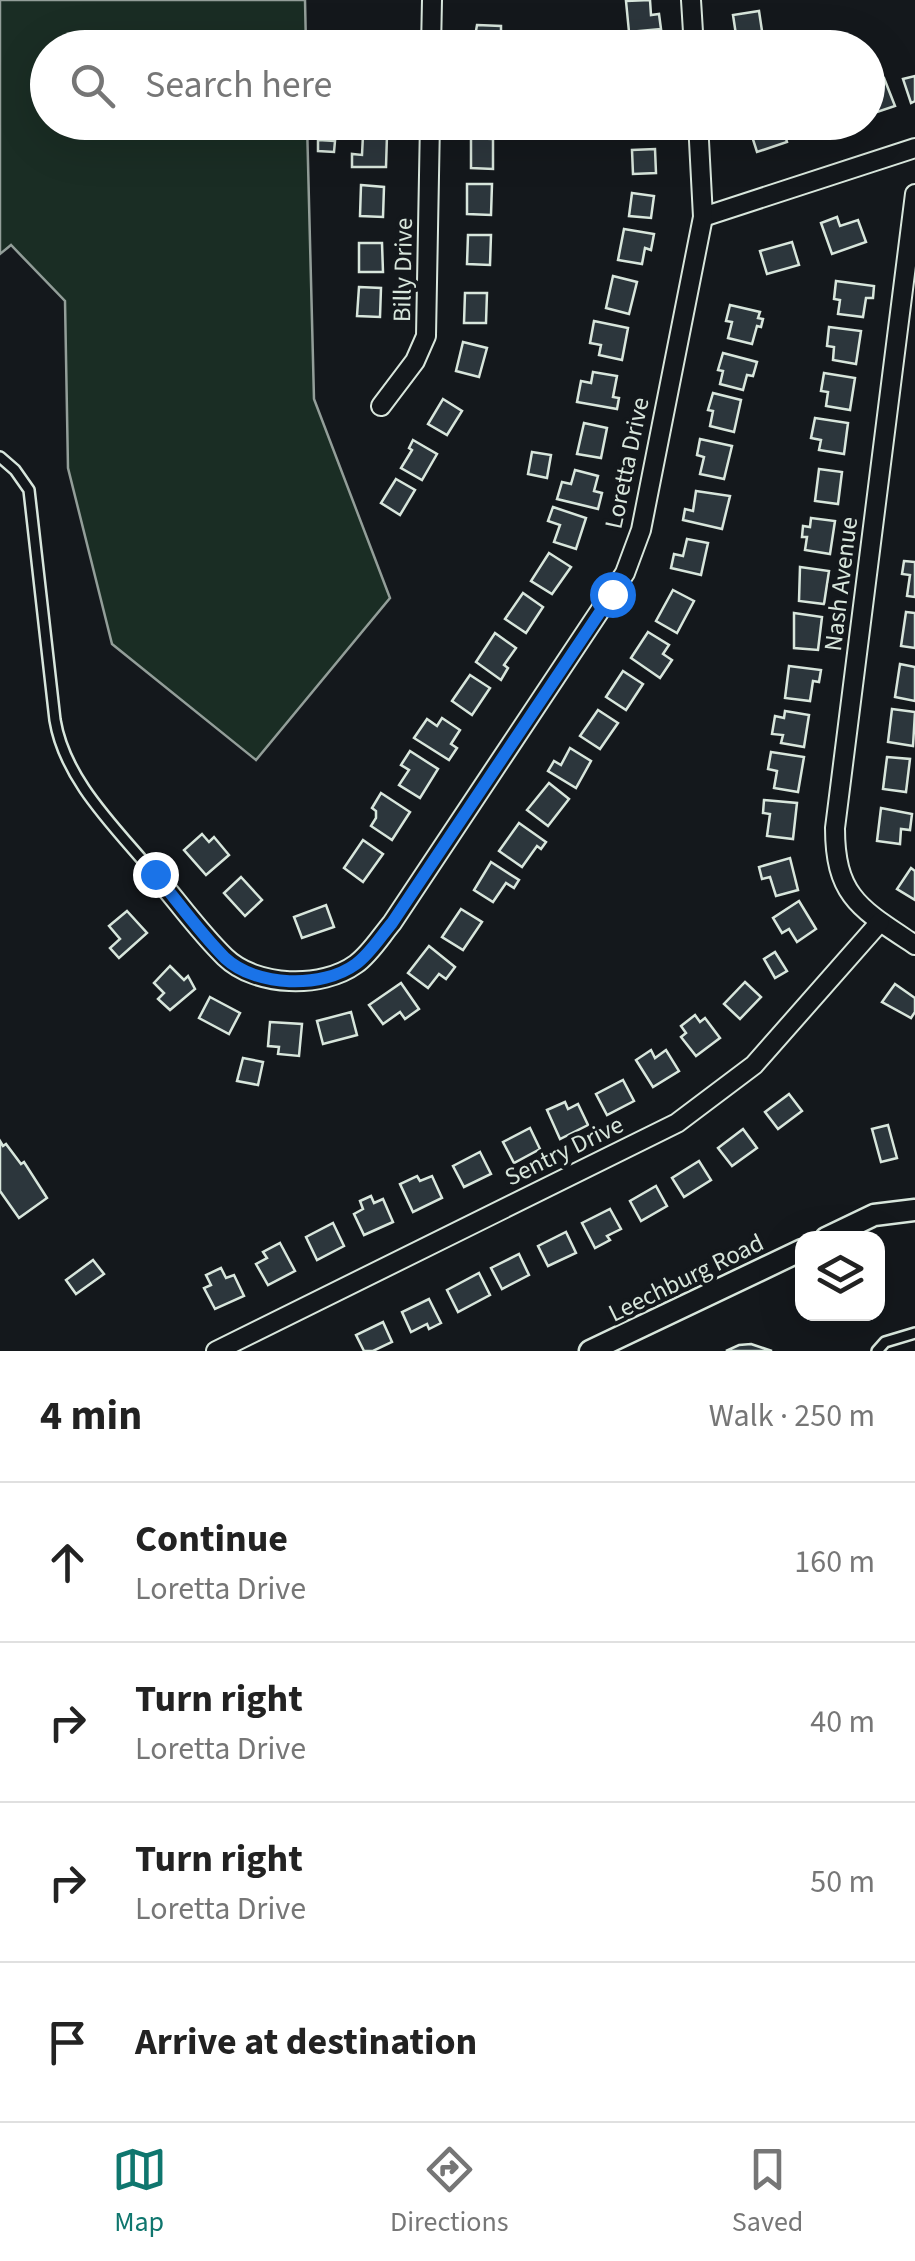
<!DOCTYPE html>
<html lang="en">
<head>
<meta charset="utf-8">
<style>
  body { margin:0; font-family:"Source Sans 3",sans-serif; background:#f6f6f6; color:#222 }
  .controls { position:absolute; right:30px; bottom:30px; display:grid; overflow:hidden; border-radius:20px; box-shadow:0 10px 40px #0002 }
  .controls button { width:90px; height:90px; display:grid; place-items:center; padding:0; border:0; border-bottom:2px solid #e0e0e0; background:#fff; color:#222; font:50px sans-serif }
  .stop { position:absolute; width:30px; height:30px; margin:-22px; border:8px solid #1a73e8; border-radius:50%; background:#fff }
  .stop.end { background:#1a73e8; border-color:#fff; box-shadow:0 2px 10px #0008 }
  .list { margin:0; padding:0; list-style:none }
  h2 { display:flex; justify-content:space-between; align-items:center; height:130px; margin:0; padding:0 40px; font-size:42px }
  h2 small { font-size:32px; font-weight:400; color:#767676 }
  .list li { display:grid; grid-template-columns:65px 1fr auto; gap:30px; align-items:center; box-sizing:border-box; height:160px; padding:0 40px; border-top:2px solid #e0e0e0 }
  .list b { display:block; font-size:38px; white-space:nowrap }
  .list p { margin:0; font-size:32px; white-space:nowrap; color:#767676 }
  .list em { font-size:32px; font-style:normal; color:#767676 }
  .icon { flex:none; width:55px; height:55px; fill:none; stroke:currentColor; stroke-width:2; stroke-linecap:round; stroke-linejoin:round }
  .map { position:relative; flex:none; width:915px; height:1351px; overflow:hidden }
  .search { position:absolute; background:#fff; box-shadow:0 10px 40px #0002; left:30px; right:30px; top:30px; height:110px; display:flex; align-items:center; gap:25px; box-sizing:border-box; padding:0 35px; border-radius:55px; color:#767676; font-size:38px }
  .sheet { height:770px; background:#fff }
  nav { display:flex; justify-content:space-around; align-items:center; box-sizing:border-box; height:140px; border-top:2px solid #e0e0e0; background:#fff; font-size:28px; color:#767676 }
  nav a { display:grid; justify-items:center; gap:5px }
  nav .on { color:#0f766e }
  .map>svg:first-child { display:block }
  .green { fill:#1a2d24; stroke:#939e99; stroke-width:2.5 }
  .building { fill:#2c363c; stroke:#d8e6dc; stroke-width:2.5 }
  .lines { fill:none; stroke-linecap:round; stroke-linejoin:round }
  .service-casing { stroke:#d8e6dc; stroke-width:14 }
  .minor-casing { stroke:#d8e6dc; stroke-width:22 }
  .tertiary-casing { stroke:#d8e6dc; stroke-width:25 }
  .service { stroke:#14181c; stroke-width:9 }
  .minor { stroke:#14181c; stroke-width:18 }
  .tertiary { stroke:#14181c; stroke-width:20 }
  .route { stroke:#1a73e8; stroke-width:12 }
  .labels { text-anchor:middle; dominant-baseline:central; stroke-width:8; stroke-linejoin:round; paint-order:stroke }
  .street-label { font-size:25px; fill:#d8e6dc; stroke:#14181c }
</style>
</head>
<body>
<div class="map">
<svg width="915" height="1351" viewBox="0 0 915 1351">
  <rect width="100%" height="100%" fill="#14181c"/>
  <!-- green -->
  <polygon class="green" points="0,0 305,0 306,47 48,48 48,122 307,123 314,399 390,598 256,760 112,644 68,468 65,301 11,245 0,254"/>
  <!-- building -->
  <g class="building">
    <polygon points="650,0 651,15 659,14 661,29 629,32 626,1"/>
    <polygon points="759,11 764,44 738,48 733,15"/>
    <polygon points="477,25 501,26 501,48 473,48"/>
    <rect x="364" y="33" width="24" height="15"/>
    <polygon points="915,76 915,101 911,103 903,79"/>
    <polygon points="884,78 895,106 868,115 868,84"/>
    <polygon points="618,122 652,122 654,132 630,135 629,130 619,131"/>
    <polygon points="781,122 787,142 757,152 750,130 769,122"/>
    <polygon points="363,135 387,135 386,167 352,167 352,154 362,155"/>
    <polygon points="471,138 493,139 493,169 471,168"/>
    <polygon points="318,140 335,141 334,152 318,151"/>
    <polygon points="655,149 656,173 633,174 632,150"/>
    <polygon points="467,184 492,184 491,215 467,214"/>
    <polygon points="361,185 384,187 383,217 360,216"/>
    <polygon points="632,193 654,196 651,218 629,216"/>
    <polygon points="837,217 840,226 858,220 866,242 832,254 821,223"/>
    <polygon points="624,229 654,234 651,250 645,248 642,264 618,260"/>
    <polygon points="468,235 491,235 490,265 467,264"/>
    <polygon points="792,242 799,265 767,274 760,251"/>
    <polygon points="359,243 382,243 383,272 359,272"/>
    <polygon points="613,276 637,282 629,314 606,308"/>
    <polygon points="836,281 874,286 873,298 866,298 863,317 838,314 840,300 834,299"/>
    <polygon points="359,287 381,288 380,317 357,316"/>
    <polygon points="465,293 487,293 486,323 464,323"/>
    <polygon points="730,305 760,312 758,318 763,319 761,327 757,326 752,344 728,338 732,322 726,321"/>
    <polygon points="594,321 628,328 622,360 599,355 601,345 590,343"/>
    <polygon points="829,327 861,331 856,364 833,360 834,347 827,346"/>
    <polygon points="463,342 487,348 479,377 456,371"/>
    <polygon points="723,353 757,362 753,376 747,375 743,390 720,384 723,371 718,370"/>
    <polygon points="593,372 617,376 613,397 619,398 617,409 577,402 581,381 591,383"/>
    <polygon points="824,373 855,378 850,410 826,406 828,392 821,391"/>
    <polygon points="713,393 741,400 734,432 710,426 713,411 708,410"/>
    <polygon points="443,399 462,411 447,435 428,424"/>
    <polygon points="815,418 848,423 844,454 819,450 821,440 811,438"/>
    <polygon points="584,423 607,428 601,458 577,454"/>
    <polygon points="700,439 732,446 724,479 700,474 704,457 697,455"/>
    <polygon points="413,440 437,454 422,480 401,468 412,450 409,448"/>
    <polygon points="532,452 551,455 547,478 528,474"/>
    <polygon points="819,469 842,472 838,504 815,501"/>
    <polygon points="575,470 598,476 594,491 602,493 598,509 557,499 562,482 571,484"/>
    <polygon points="396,479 415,490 400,515 381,503"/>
    <polygon points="696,491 730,496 722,529 683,520 685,509 693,511"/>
    <polygon points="553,507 586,518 576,549 554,542 560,525 548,521"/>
    <polygon points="811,518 835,521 830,554 805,550 807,537 802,537 803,526 810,527"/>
    <polygon points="687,539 708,543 701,575 671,568 674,554 683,556"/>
    <polygon points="549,553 571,567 552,594 531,581"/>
    <polygon points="904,561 915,562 915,597 907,596 910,575 902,574"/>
    <polygon points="800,567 829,571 824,604 799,601"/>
    <polygon points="673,590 694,601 677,633 656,621"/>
    <polygon points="523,593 543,607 526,633 505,619"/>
    <polygon points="906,612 915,613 915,648 901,646"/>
    <polygon points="794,613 822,617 818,650 794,648"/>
    <polygon points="648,632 669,645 663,654 672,660 660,678 631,658"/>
    <polygon points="495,633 516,648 504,665 508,668 501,680 476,662"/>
    <polygon points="900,664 915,667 915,701 895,697"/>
    <polygon points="789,666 821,670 819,682 813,681 810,701 785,698"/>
    <polygon points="623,671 643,684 626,710 606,697"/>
    <polygon points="470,675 490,688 472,715 452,701"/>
    <polygon points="892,709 915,712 913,746 888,742"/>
    <polygon points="598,710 618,723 600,749 580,736"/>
    <polygon points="785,711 809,715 804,747 781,743 783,735 772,734 775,716 784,718"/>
    <polygon points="442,718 460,730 451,744 457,748 449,760 414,738 427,719 437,726"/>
    <polygon points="570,748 591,761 576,788 548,771 554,761 561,765"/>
    <polygon points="410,751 438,769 420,798 399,785 409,770 401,765"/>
    <polygon points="771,752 804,757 798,792 774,788 777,771 768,769"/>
    <polygon points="887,757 910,759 906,792 883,789"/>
    <polygon points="549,783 569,799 548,826 527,810"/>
    <polygon points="381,793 410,812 392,840 371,826 376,818 376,811 372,808"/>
    <polygon points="764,800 797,803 793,839 767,836 770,814 763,813"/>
    <polygon points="881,808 912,814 910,830 901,829 900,844 877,841"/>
    <polygon points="519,823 546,842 541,849 537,846 522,867 499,851"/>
    <polygon points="202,834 209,842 214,837 229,855 206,875 184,850"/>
    <polygon points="363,840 383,854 363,882 344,868"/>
    <polygon points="790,858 798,890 776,896 770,877 762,879 759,867"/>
    <polygon points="491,862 519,880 514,888 506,883 493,902 474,890"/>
    <polygon points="911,868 915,871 915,900 897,889"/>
    <polygon points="241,877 262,900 245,916 224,893"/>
    <polygon points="799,901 816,929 797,942 789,929 782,933 773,918"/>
    <polygon points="326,905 334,927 302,938 294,917"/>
    <polygon points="461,909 482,922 463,950 442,937"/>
    <polygon points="127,911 147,933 119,958 110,948 120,939 109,926"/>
    <polygon points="429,946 455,967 446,979 439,974 428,988 408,973"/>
    <polygon points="775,952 787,971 775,978 764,959"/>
    <polygon points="170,966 184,980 188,976 195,989 170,1010 158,999 164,993 154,983"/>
    <polygon points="745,982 761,997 740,1019 724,1004"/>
    <polygon points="401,983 419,1009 405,1019 400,1012 383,1024 369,1005"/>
    <polygon points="895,984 915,998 915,1012 911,1018 882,1002"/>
    <polygon points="210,997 240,1013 229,1034 199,1018"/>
    <polygon points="351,1012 357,1035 323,1044 317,1021"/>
    <polygon points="695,1015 700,1022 705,1018 720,1038 696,1056 681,1037 686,1033 681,1026"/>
    <polygon points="270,1022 302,1024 299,1056 278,1054 279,1047 268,1046"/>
    <polygon points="651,1050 655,1058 666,1050 679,1071 653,1087 636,1060"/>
    <polygon points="243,1058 263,1062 258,1085 237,1081"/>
    <polygon points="623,1080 634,1101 607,1115 596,1094"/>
    <polygon points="789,1094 802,1111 778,1129 765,1112"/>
    <polygon points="565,1102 568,1109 578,1104 588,1125 560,1139 547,1110"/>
    <polygon points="888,1125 897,1158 881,1162 872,1129"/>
    <polygon points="530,1128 540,1149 514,1163 503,1142"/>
    <polygon points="743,1129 757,1148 732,1166 718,1148"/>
    <polygon points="0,1141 3,1146 6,1144 21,1164 24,1162 47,1198 19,1218 0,1191"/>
    <polygon points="480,1152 491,1174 464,1187 453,1166"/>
    <polygon points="699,1161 711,1180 684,1197 672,1178"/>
    <polygon points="417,1176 420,1181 432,1176 442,1198 413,1212 400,1184"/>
    <polygon points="656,1186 667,1206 641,1221 630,1201"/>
    <polygon points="371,1196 374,1203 383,1199 393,1222 364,1235 354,1214 363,1209 360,1201"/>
    <polygon points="610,1209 621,1229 607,1236 610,1240 595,1248 582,1223"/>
    <polygon points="333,1223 344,1246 317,1260 306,1237"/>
    <polygon points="566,1232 576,1253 548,1266 538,1246"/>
    <polygon points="280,1243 295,1271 268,1285 256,1264 267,1258 263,1252"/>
    <polygon points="519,1254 529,1275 502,1289 491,1268"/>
    <polygon points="93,1260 104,1274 76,1294 66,1280"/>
    <polygon points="221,1268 226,1278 234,1275 244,1296 215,1309 204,1288 211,1285 206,1275"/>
    <polygon points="479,1273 490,1295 458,1312 447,1290"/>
    <polygon points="429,1299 441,1323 429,1329 427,1324 411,1332 402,1312"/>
    <polygon points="383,1322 392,1342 373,1351 364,1351 356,1335"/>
    <polygon points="751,1344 772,1351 726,1351 739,1345"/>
  </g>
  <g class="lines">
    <!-- service casing -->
    <g class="service-casing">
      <g id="service">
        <path d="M0,457L15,470L29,490L55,720C65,781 117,829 155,875"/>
        <polyline points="877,1351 885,1342 915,1333"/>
      </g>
    </g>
    <!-- minor casing -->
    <g class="minor-casing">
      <g id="minor">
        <polyline points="691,0 694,48"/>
        <polyline points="431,48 432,0"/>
        <path d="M915,194L835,828C835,897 861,909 915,945"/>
        <polyline points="703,217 915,148"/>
        <polyline points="381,406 415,361 426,336 430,122"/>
        <path d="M155,875C178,902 200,933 225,957C256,987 322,989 356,964C370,954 381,936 392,923L625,573L641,530L703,217L698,122"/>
        <polyline points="216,1351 677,1123 754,1065 880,922"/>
      </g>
    </g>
    <!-- tertiary casing -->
    <g class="tertiary-casing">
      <g id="tertiary">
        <polyline points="826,1238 874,1215 915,1210"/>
        <polyline points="590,1351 802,1250"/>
      </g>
    </g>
    <!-- service -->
    <use href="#service" class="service"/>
    <!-- minor -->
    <use href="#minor" class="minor"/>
    <!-- tertiary -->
    <use href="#tertiary" class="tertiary"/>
  </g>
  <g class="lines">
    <!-- route -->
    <path class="route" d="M155,874C178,902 200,933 225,958C256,987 322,989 356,964C370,954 381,936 392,923L612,594"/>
  </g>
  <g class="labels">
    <!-- street labels -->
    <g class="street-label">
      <text transform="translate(403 270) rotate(-89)">Billy Drive</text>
      <text transform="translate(627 463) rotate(-78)">Loretta Drive</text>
      <text transform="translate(841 584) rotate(-83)">Nash Avenue</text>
      <text transform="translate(564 1151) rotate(-26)">Sentry Drive</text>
      <text transform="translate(686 1278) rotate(-26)">Leechburg Road</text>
    </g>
  </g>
</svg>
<div class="controls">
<button><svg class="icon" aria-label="layers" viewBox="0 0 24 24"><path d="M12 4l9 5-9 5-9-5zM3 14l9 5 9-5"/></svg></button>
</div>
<div class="stop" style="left:612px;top:594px"></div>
<div class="stop end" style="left:155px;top:874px"></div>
<div class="search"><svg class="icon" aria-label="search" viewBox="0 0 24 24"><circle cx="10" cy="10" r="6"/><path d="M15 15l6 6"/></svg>Search here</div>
</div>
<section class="sheet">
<h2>4 min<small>Walk · 250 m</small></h2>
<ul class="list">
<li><svg class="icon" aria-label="ahead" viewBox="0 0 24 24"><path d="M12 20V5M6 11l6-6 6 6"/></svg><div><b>Continue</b><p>Loretta Drive</p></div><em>160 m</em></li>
<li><svg class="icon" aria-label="right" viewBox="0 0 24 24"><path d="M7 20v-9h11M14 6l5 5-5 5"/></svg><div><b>Turn right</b><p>Loretta Drive</p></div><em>40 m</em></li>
<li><svg class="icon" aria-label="right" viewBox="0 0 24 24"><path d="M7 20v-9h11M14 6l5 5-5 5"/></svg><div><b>Turn right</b><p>Loretta Drive</p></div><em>50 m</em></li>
<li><svg class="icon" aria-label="arrive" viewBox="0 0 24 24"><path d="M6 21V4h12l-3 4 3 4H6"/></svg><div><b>Arrive at destination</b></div></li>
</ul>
</section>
<nav>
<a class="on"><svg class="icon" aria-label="map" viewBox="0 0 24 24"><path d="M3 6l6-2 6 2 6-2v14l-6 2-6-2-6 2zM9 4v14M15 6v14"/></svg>Map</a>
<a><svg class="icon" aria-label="directions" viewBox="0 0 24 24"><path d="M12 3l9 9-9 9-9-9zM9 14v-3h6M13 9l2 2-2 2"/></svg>Directions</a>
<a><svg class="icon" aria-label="saved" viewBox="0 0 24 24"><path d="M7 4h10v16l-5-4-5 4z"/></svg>Saved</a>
</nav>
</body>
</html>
